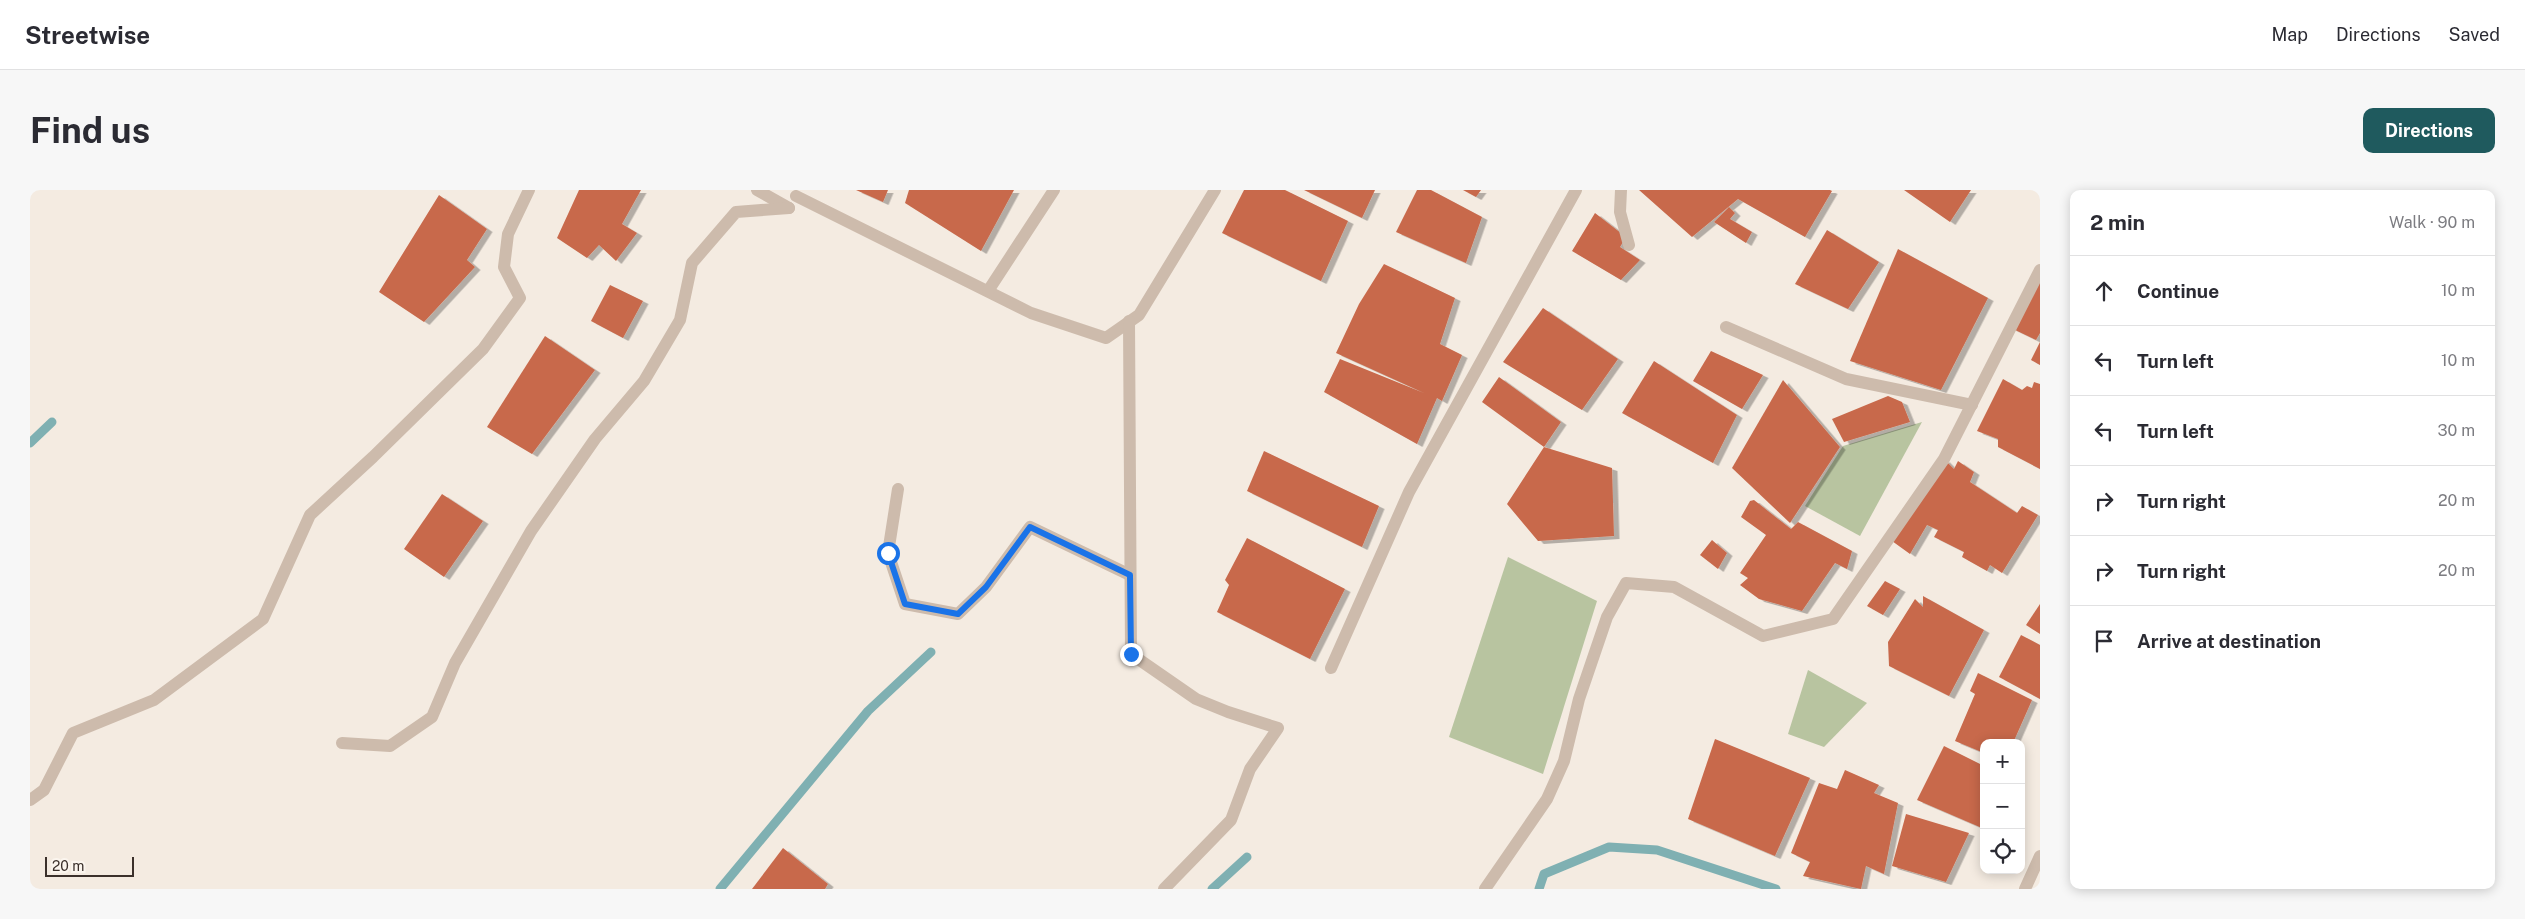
<!DOCTYPE html>
<html lang="en">
<head>
<meta charset="utf-8">
<style>
  body { margin:0; font-family:"Public Sans",sans-serif; background:#f7f7f7; color:#2b2b33 }
  .controls { position:absolute; right:15px; bottom:15px; display:grid; overflow:hidden; border-radius:10px; box-shadow:0 2px 12px #0003 }
  .controls button { width:45px; height:45px; display:grid; place-items:center; padding:0; border:0; border-bottom:1px solid #e1e1e2; background:#fff; color:#2b2b33; font:25px sans-serif }
  .scale { position:absolute; left:15px; bottom:12px; width:89px; box-sizing:border-box; padding-left:5px; border:2px solid #3b302b; border-top:0; font-size:14px; line-height:18px; white-space:nowrap; color:#3b302b; -webkit-text-stroke:4px #fbf5ee; paint-order:stroke }
  .stop { position:absolute; width:15px; height:15px; margin:-11px; border:4px solid #1a73e8; border-radius:50%; background:#fff }
  .stop.end { background:#1a73e8; border-color:#fff; box-shadow:0 1px 5px #0008 }
  .list { margin:0; padding:0; list-style:none }
  h2 { display:flex; justify-content:space-between; align-items:center; height:65px; margin:0; padding:0 20px; font-size:21px }
  h2 small { font-size:16px; font-weight:400; color:#7c7c81 }
  .list li { display:grid; grid-template-columns:32px 1fr auto; gap:15px; align-items:center; box-sizing:border-box; height:70px; padding:0 20px; border-top:1px solid #e1e1e2 }
  .list b { display:block; font-size:19px; white-space:nowrap }
  .list em { font-size:16px; font-style:normal; color:#7c7c81 }
  .icon { flex:none; width:28px; height:28px; fill:none; stroke:currentColor; stroke-width:2; stroke-linecap:round; stroke-linejoin:round }
  .map { position:relative; flex:none; width:2010px; height:699px; overflow:hidden; border-radius:10px }
  header { display:flex; align-items:center; gap:30px; box-sizing:border-box; height:70px; padding:0 25px; background:#fff; border-bottom:1px solid #e1e1e2 }
  header strong { font-size:24px }
  nav { display:flex; gap:28px; margin-inline-start:auto; font-size:18px }
  .intro { display:flex; align-items:center; justify-content:space-between; box-sizing:border-box; height:120px; padding:0 30px }
  h1 { margin:0; font-size:35px }
  .button { padding:12px 22px; border-radius:10px; background:#1f5a5e; color:#fff; font-size:18px; font-weight:700 }
  main { display:flex; gap:30px; padding:0 30px }
  aside { flex:1; background:#fff; border-radius:10px; box-shadow:0 2px 12px #0003 }
  .map>svg:first-child { display:block }
  .green { fill:#b8c4a0 }
  .lines { fill:none; stroke-linecap:round; stroke-linejoin:round }
  .stream { stroke:#7fb0b2; stroke-width:9 }
  .building { fill:#c8694b; filter:url(#shadow) }
  .street { stroke:#cdbbac; stroke-width:12 }
  .route { stroke:#1a73e8; stroke-width:6 }
</style>
</head>
<body>
<header>
<strong>Streetwise</strong>
<nav><a>Map</a><a>Directions</a><a>Saved</a></nav>
</header>
<div class="intro"><h1>Find us</h1><a class="button">Directions</a></div>
<main>
<div class="map">
<svg width="2010" height="699" viewBox="0 0 2010 699">
  <defs>
    <filter id="shadow"><feDropShadow dx="5.5" dy="3" stdDeviation="0" flood-color="#0004"/></filter>
  </defs>
  <rect width="100%" height="100%" fill="#f4ebe1"/>
  <!-- green -->
  <g class="green">
    <polygon points="1892,232 1830,346 1775,316 1813,256"/>
    <polygon points="1478,367 1567,411 1513,584 1419,547"/>
    <polygon points="1778,480 1837,513 1794,557 1758,544"/>
  </g>
  <g class="lines">
    <!-- stream -->
    <g class="stream">
      <polyline points="0,253 22,232"/>
      <polyline points="690,699 838,521 901,462"/>
      <polyline points="1182,699 1217,667"/>
      <polyline points="1509,699 1514,684 1579,657 1627,660 1746,699"/>
    </g>
  </g>
  <!-- building -->
  <g class="building">
    <polygon points="549,0 611,0 592,34 607,43 586,71 569,55 557,68 527,48"/>
    <polygon points="826,0 858,0 853,12"/>
    <polygon points="879,0 984,0 951,61 875,13"/>
    <polygon points="1214,0 1255,0 1318,31 1291,91 1192,43"/>
    <polygon points="1274,0 1345,0 1332,28"/>
    <polygon points="1387,0 1401,0 1452,27 1436,73 1366,42"/>
    <polygon points="1433,0 1451,0 1446,7"/>
    <polygon points="1609,0 1800,0 1802,1 1775,47 1708,9 1662,47"/>
    <polygon points="1874,0 1941,0 1920,32"/>
    <polygon points="409,5 457,39 437,70 445,77 394,132 349,102"/>
    <polygon points="1699,17 1705,23 1700,29 1722,42 1716,53 1684,32"/>
    <polygon points="1565,23 1596,47 1590,57 1610,70 1591,90 1542,61"/>
    <polygon points="1797,40 1849,72 1818,119 1765,94"/>
    <polygon points="1868,59 1958,108 1911,200 1820,171"/>
    <polygon points="1354,74 1425,108 1410,154 1432,165 1412,211 1407,208 1387,254 1294,202 1310,169 1394,203 1306,163 1329,114"/>
    <polygon points="2010,89 2010,143 2006,150 1981,138"/>
    <polygon points="580,95 613,111 593,148 561,131"/>
    <polygon points="1513,118 1588,169 1552,220 1473,172"/>
    <polygon points="515,146 565,180 502,264 457,237"/>
    <polygon points="2010,152 2010,175 2001,170"/>
    <polygon points="1681,161 1733,185 1712,219 1663,191"/>
    <polygon points="1624,171 1707,225 1683,273 1592,223"/>
    <polygon points="1469,187 1531,232 1514,257 1582,278 1584,346 1508,351 1477,314 1514,257 1452,212"/>
    <polygon points="1973,189 1992,200 1997,196 2002,198 2004,192 2010,194 2010,279 1968,257 1968,249 1947,241"/>
    <polygon points="1753,190 1810,257 1760,333 1702,278"/>
    <polygon points="1858,206 1872,212 1880,232 1814,252 1802,229"/>
    <polygon points="1234,261 1349,316 1332,357 1217,301"/>
    <polygon points="1914,269 1924,279 1928,271 1944,282 1940,292 1987,323 1992,316 2008,325 1972,383 1960,375 1957,381 1932,367 1934,362 1904,347 1908,340 1897,335 1880,364 1862,351"/>
    <polygon points="412,304 453,331 414,387 374,359"/>
    <polygon points="1724,310 1761,339 1768,332 1822,361 1817,379 1805,373 1772,421 1729,409 1710,395 1718,388 1710,383 1736,345 1711,327 1720,311"/>
    <polygon points="1217,348 1315,399 1280,469 1187,422 1199,395 1195,390"/>
    <polygon points="1682,350 1697,363 1688,379 1670,365"/>
    <polygon points="1855,391 1870,399 1853,425 1837,416"/>
    <polygon points="1893,406 1954,440 1919,506 1859,476 1858,452 1885,409 1893,417"/>
    <polygon points="2010,414 2010,444 1996,435"/>
    <polygon points="1991,445 2010,455 2010,509 1969,487"/>
    <polygon points="1948,483 2002,510 1983,553 1954,553 1954,563 1925,551 1945,504 1940,501"/>
    <polygon points="1685,549 1780,588 1745,666 1658,629"/>
    <polygon points="1914,556 1954,576 1954,633 1952,638 1887,610"/>
    <polygon points="1815,580 1849,595 1844,603 1868,613 1854,684 1836,676 1831,699 1773,686 1780,672 1761,663 1789,593 1807,599"/>
    <polygon points="1876,624 1939,643 1916,692 1862,676"/>
    <polygon points="753,658 798,694 795,699 722,699"/>
  </g>
  <g class="lines">
    <!-- street -->
    <g class="street">
      <polyline points="727,0 759,18"/>
      <polyline points="1591,0 1590,22 1599,55"/>
      <polyline points="766,6 1001,123 1076,148 1109,125 1185,0"/>
      <polyline points="958,101 1024,0"/>
      <polyline points="1099,131 1101,464 1166,509 1198,522 1248,538 1220,579 1201,630 1134,699"/>
      <polyline points="1696,137 1816,189 1942,215"/>
      <polyline points="868,299 858,363 875,414 928,424 956,397 1000,337 1100,385"/>
      <polyline points="1301,478 1379,302 1546,0"/>
      <polyline points="312,553 360,556 402,527 425,473 501,341 565,249 614,191 650,130 662,73 706,22 759,18"/>
      <polyline points="0,610 14,600 43,543 124,510 233,429 280,325 343,267 453,159 490,108 474,77 478,44 499,0"/>
      <polyline points="1455,699 1517,609 1534,571 1549,509 1577,427 1596,393 1644,397 1733,446 1803,429 1914,269 2010,80"/>
      <polyline points="1995,699 2010,666"/>
    </g>
  </g>
  <g class="lines">
    <!-- route -->
    <polyline class="route" points="858,363 875,414 928,424 956,397 1000,337 1100,385 1101,464"/>
  </g>
</svg>
<div class="controls">
<button>+</button>
<button>−</button>
<button><svg class="icon" aria-label="locate" viewBox="0 0 24 24"><circle cx="12" cy="12" r="6"/><path d="M12 2v4M12 18v4M2 12h4M18 12h4"/></svg></button>
</div>
<div class="scale">20 m</div>
<div class="stop" style="left:858px;top:363px"></div>
<div class="stop end" style="left:1101px;top:464px"></div>
</div>
<aside>
<h2>2 min<small>Walk · 90 m</small></h2>
<ul class="list">
<li><svg class="icon" aria-label="ahead" viewBox="0 0 24 24"><path d="M12 20V5M6 11l6-6 6 6"/></svg><div><b>Continue</b></div><em>10 m</em></li>
<li><svg class="icon" aria-label="left" viewBox="0 0 24 24"><path d="M17 20v-9H6M10 6l-5 5 5 5"/></svg><div><b>Turn left</b></div><em>10 m</em></li>
<li><svg class="icon" aria-label="left" viewBox="0 0 24 24"><path d="M17 20v-9H6M10 6l-5 5 5 5"/></svg><div><b>Turn left</b></div><em>30 m</em></li>
<li><svg class="icon" aria-label="right" viewBox="0 0 24 24"><path d="M7 20v-9h11M14 6l5 5-5 5"/></svg><div><b>Turn right</b></div><em>20 m</em></li>
<li><svg class="icon" aria-label="right" viewBox="0 0 24 24"><path d="M7 20v-9h11M14 6l5 5-5 5"/></svg><div><b>Turn right</b></div><em>20 m</em></li>
<li><svg class="icon" aria-label="arrive" viewBox="0 0 24 24"><path d="M6 21V4h12l-3 4 3 4H6"/></svg><div><b>Arrive at destination</b></div></li>
</ul>
</aside>
</main>
</body>
</html>
